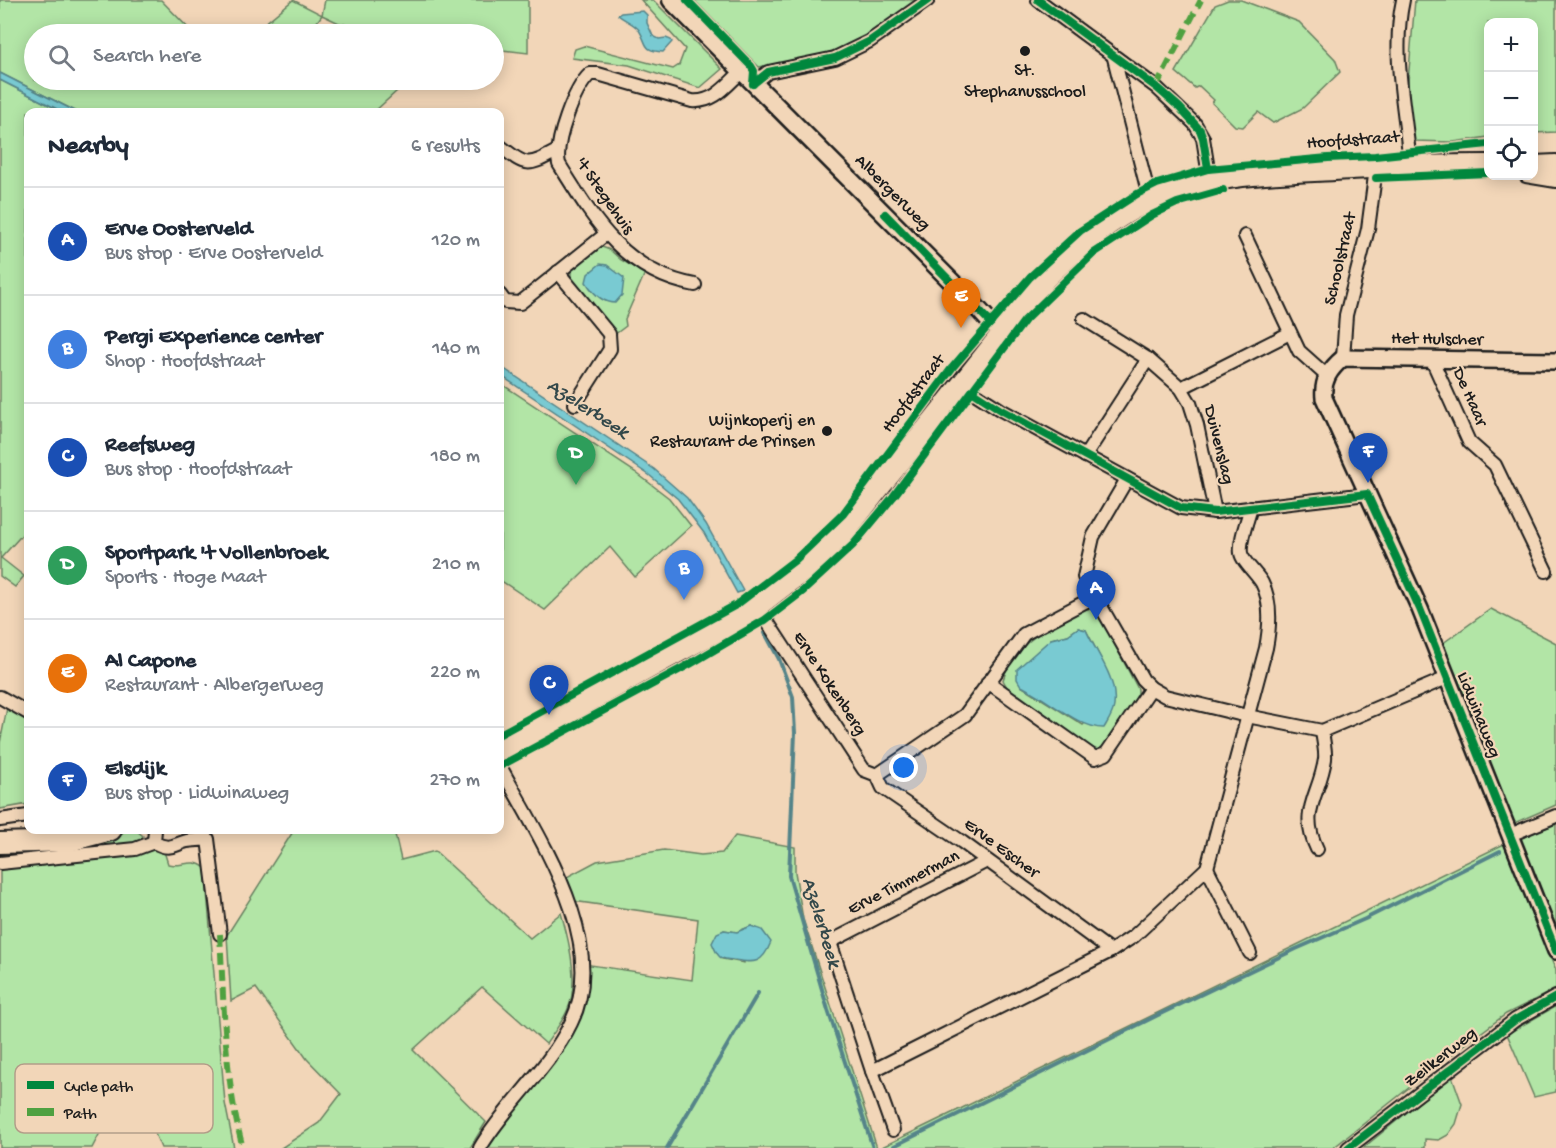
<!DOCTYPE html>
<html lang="en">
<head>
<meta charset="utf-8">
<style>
  body { margin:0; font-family:"Gochi Hand",sans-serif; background:#f2f2f3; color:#1f2937 }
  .controls { position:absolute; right:18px; top:18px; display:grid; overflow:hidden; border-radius:12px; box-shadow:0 3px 15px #0003 }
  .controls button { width:54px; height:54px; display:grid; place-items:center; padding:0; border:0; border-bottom:2px solid #e0e1e3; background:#fff; color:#1f2937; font:30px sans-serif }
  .you { position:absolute; left:904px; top:768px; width:21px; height:21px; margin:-15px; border:4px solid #fff; border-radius:50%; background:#1a73e8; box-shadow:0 0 0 9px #1a73e833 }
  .badge { display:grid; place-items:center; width:39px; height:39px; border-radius:50%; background:#2563eb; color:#fff; font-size:20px; font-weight:700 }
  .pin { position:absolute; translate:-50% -50px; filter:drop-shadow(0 2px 3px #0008) }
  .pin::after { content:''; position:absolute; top:32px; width:21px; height:18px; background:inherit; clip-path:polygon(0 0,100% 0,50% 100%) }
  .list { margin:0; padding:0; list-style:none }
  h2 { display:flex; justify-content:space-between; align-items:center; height:78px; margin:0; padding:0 24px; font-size:26px }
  h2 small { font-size:20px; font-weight:400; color:#747a83 }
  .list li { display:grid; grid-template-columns:39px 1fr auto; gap:18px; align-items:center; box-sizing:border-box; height:108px; padding:0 24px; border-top:2px solid #e0e1e3 }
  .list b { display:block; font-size:22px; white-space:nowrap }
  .list p { margin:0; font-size:20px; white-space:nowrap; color:#747a83 }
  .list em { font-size:20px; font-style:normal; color:#747a83 }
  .icon { flex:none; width:33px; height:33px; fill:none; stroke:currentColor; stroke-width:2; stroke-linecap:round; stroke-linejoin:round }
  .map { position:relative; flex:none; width:1556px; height:1148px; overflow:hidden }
  .search { position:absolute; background:#fff; box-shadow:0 3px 15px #0003; left:24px; top:24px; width:480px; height:66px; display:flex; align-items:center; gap:15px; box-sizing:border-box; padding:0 21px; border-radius:33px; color:#747a83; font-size:22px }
  .panel { position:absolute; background:#fff; box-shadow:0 3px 15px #0003; left:24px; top:108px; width:480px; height:726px; border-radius:12px }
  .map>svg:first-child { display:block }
  .green { fill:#b2e5a6; stroke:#678061; stroke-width:1.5; fill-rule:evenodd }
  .water { fill:#79cad2; stroke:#548489; stroke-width:1.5 }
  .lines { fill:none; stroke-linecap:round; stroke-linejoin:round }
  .stream { stroke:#548489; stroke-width:4 }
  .minor-casing { stroke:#1c1c1c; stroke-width:16 }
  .tertiary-casing { stroke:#1c1c1c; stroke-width:20 }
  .secondary-casing { stroke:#1c1c1c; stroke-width:21 }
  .primary-casing { stroke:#1c1c1c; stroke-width:24 }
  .minor { stroke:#f2d6b8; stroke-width:12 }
  .tertiary { stroke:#f2d6b8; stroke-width:15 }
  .secondary { stroke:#f2d6b8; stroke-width:16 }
  .primary { stroke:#f2d6b8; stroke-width:20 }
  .quiet { stroke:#4fa141; stroke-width:6; stroke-dasharray:12 6; stroke-linecap:butt }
  .cycleway-casing { stroke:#f2d6b8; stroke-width:11 }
  .cycleway { stroke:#00873e; stroke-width:8 }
  .poi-dot { fill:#1c1c1c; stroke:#f2d6b8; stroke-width:2 }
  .labels { text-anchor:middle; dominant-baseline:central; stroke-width:4.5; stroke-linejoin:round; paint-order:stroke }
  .poi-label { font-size:18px; fill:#1c1c1c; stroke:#f2d6b8 }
  .street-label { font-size:18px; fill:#1c1c1c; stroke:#f2d6b8 }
  .water-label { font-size:20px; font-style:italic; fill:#33484a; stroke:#f2d6b8 }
  .key { fill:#f2d6b8; stroke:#b29e89; stroke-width:1.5 }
  .key-label { font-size:16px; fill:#1c1c1c }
</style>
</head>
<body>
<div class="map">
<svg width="1556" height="1148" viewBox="0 0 1556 1148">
  <rect width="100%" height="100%" fill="#f2d6b8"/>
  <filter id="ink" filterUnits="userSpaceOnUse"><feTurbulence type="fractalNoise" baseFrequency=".0167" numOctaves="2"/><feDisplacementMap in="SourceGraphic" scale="12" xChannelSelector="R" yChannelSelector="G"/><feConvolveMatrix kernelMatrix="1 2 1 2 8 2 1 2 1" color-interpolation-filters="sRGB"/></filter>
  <g filter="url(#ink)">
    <!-- green -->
    <g class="green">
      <polygon points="0,0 161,0 194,34 34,34 34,80 409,80 374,112 77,112 0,73"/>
      <polygon points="293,0 322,15 325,0 528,0 528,53 494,49 494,34 385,34 339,23 322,15 314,26 335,34 252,34"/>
      <polygon points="641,0 653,0 722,69 700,88 629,65 572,58 575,49 584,46 673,69 679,65 685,49"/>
      <path d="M694,0H917C894,16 871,35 846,46C818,58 788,61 759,67Z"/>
      <polygon points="1228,0 1241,0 1299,22 1335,59 1340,72 1303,108 1273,123 1258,112 1243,127 1235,126 1212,103 1214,100 1199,86 1195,88 1176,72 1215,5"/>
      <polygon points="1415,0 1556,0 1556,132 1534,133 1534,22 1488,22 1488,137 1453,142 1414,141 1406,105"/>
      <polygon points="0,80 63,112 28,112 28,528 1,558 24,576 15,587 0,576"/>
      <polygon points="602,247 610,250 621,260 645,273 625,319 626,326 614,335 571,280 571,269 597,248"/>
      <polygon points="500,383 635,472 669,498 691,526 635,577 610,547 545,610 500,580"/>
      <path d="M1082,607L1093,610L1101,619L1138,689V698L1108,742L1098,750L1088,747L1008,689L1003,680C1013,642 1052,626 1082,607ZM1078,628L1086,630L1103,663L1113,693L1083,725L1021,686L1051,639L1068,635Z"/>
      <polygon points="1491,609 1556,643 1556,805 1512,824 1439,646"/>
      <polygon points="7,708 28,720 28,804 0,809 0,743"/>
      <polygon points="1556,824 1556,928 1519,838"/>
      <polygon points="131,830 136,830 143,836 141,840 136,844 44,849"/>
      <path d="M294,830H394L401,860L435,851L530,938L561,913C569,940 580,985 567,1011C562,1022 553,1034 546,1044L482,987L413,1050L486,1122L470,1148H281L319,1123L341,1094L307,1059L256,988L231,1001L227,935Z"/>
      <path d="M735,836L795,847V872L803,919L877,1148H484L569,1032L584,964L692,980L698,919L573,901L563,879L597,861L664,850L701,855L722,853ZM751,926L744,963L722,959L724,930L737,932Z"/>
      <polygon points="1504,844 1556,971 1556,989 1506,1014 1439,1064 1333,1148 880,1148"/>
      <path d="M163,848L168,864C181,868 193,857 205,868L225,1103L234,1148H161L145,1110L136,1105L129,1119L102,1129L92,1148H0V867Z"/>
      <polygon points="1556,1006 1556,1092 1534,1097 1507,1034"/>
      <polygon points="1452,1076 1462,1104 1456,1124 1448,1135 1439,1140 1425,1139 1425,1148 1363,1148"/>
    </g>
    <!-- water -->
    <g class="water">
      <path d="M643,11L647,15V23L653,36L659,39L666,38L671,40L672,42L663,52C642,51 648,44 639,30C635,24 624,20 618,15L621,13Z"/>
      <polygon points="0,73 77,112 63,112 0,80"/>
      <path d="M600,264L607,265L624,278L622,295L615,303C603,303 593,293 586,282L588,274Z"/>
      <polygon points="500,366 654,469 687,498 706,524 743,591 737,593 704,533 678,499 649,475 500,375"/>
      <path d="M1078,628L1086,630C1096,653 1118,679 1114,706C1113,714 1108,721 1104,728C1080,729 1045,697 1021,686L1017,679V669L1051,639L1068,635Z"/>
      <path d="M751,926L762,930L771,942C762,965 754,963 733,960C728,959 722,960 719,956C716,953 714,947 712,943L717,933L724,930L737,932Z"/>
    </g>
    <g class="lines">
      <!-- stream -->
      <g class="stream">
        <polyline points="765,633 779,659 793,697 795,733 789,876 828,1010 873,1148"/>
        <polyline points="894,1146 1156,1016 1296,949 1365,919 1500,851"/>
        <polyline points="667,1148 758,993"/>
      </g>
      <!-- minor casing -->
      <g class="minor-casing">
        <g id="minor">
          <polyline points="1038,0 1156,87 1195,124 1203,138 1210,182"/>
          <path d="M1403,0C1391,55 1406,110 1410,166"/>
          <polyline points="1114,58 1150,200"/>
          <polyline points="753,84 768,72 835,58 870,41 928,0"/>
          <path d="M500,146C527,167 527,167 557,151"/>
          <polyline points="1526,176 1556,181"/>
          <polyline points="1245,236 1299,351 1327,376"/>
          <polyline points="558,272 609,334 610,349 575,404"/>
          <path d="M695,285C624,272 594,220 559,164C554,143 574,89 590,74H598L692,101C714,103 726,86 741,72"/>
          <polyline points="500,295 505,302 520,303 606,234"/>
          <polyline points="1084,319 1148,359 1181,388 1190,403 1197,425 1215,512"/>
          <polyline points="1343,358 1346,315 1368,229 1376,168"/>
          <polyline points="1432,360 1469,442 1495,465 1546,571"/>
          <polyline points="1181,388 1290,333"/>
          <polyline points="973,392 1001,410 1181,508 1215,512 1367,494"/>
          <polyline points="1085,456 1148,359"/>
          <polyline points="1127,479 1093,537 1084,577 1143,680 1151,688 1165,696 1247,716 1322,731 1447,678"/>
          <path d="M1096,596L1024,634L965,715L877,775L883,788L962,842L1111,951L1134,936L1207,868L1266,648C1270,627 1272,602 1262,583C1257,574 1242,561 1241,553C1239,541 1248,519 1251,507"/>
          <polyline points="757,606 864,770 877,775"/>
          <polyline points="988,682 1095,758 1106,754 1151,688"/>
          <polyline points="0,697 28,713"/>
          <polyline points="0,820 28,816"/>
          <polyline points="1510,835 1556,816"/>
          <path d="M154,842C169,851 173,845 187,841C194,840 201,840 208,839L220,934"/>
          <polyline points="154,842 155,830"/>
          <path d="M1317,849C1298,811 1320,795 1325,759C1326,751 1323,740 1322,731"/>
          <polyline points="987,861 830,942 872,1071 1111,951"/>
          <polyline points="0,863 135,849 154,842"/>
          <polyline points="1207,868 1250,953"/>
          <polyline points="872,1071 893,1130"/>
          <path d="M480,1148C506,1104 548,1070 571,1023C611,942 537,835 500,766"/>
          <polyline points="1348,1148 1515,1020 1556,997"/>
        </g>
      </g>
      <!-- tertiary casing -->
      <g class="tertiary-casing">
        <path id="tertiary" d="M1556,361L1343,358C1330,369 1322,380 1324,398L1420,609L1556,951"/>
      </g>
      <!-- secondary casing -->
      <g class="secondary-casing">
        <polyline id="secondary" points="671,0 967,297 991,323 1002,331"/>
      </g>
      <!-- primary casing -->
      <g class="primary-casing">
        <g id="primary">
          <polyline points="1534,166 1556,165"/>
          <path d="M500,750L746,615L803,571L842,535L1045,279C1075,249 1111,219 1150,200C1207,174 1272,173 1334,170C1385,167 1437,165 1488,165"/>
          <polyline points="0,843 69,841 111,830"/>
        </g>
      </g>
      <!-- minor -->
      <use href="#minor" class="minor"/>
      <!-- tertiary -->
      <use href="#tertiary" class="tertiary"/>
      <!-- secondary -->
      <use href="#secondary" class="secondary"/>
      <!-- primary -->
      <use href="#primary" class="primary"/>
      <!-- quiet -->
      <g class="quiet">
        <polyline points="1156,87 1201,0"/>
        <path d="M220,934C224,1005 224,1079 243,1148"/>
      </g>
      <!-- cycleway casing -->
      <g class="cycleway-casing">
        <g id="cycleway">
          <polyline points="687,0 751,66 754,71 753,84"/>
          <polyline points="1038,0 1156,87 1179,107 1200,130 1203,138 1208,169"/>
          <polyline points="753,84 768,72 835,58 870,41 928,0"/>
          <polyline points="1376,178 1488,173"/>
          <polyline points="885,214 991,323"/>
          <polyline points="973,392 1001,410 1181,508 1215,512 1367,494 1420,609 1556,951"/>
          <polyline points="500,734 736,605 795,560 843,514 952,368 1030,277 1080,231 1137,194 1157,184 1208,169 1328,158 1375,156 1488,144"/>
          <polyline points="500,766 690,664 765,620 803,591 853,545 893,497 1025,320 1094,253 1152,215 1177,203 1223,190"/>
          <polyline points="1348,1148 1515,1020 1556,997"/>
        </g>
      </g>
      <!-- cycleway -->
      <use href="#cycleway" class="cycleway"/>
    </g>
  </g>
  <!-- markers -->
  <g class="poi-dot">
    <circle cx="1025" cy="51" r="6"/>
    <circle cx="827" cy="431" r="6"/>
  </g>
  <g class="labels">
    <!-- poi labels -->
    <g class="poi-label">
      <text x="1025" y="71">St.<tspan x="1025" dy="21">Stephanusschool</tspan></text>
      <text x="815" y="421" text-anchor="end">Wijnkoperij en<tspan x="815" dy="21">Restaurant de Prinsen</tspan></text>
    </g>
    <!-- street labels -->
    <g class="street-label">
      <text transform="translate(1353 141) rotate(-4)">Hoofdstraat</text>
      <text transform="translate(892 193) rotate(45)">Albergerweg</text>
      <text transform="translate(604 196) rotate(55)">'t Stegehuis</text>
      <text transform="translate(1341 259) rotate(-77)">Schoolstraat</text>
      <text transform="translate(1437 340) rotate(1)">Het Hulscher</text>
      <text transform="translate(914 394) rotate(-53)">Hoofdstraat</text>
      <text transform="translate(1469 397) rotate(66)">De Haar</text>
      <text transform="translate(1218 445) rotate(76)">Duivenslag</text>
      <text transform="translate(829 684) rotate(57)">Erve Kokenberg</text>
      <text transform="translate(1478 715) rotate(68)">Lidwinaweg</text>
      <text transform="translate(1001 849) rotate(36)">Erve Escher</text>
      <text transform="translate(904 883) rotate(-27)">Erve Timmerman</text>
      <text transform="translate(1441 1058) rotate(-38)">Zeilkerweg</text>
    </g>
    <!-- water labels -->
    <g class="water-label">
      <text transform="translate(587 410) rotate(33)">Azelerbeek</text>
      <text transform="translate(820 923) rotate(73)">Azelerbeek</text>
    </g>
  </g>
  <!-- legend -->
  <rect x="15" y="1064" width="198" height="69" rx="9" class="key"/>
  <rect x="27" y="1081" width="27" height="8" fill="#00873e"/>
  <rect x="27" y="1108" width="27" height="8" fill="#4fa141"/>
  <g class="key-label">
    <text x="64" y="1091">Cycle path</text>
    <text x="64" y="1118">Path</text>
  </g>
</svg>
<div class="controls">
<button>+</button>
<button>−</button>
<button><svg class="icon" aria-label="locate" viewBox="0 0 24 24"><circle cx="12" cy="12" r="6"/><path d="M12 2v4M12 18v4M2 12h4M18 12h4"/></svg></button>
</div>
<div class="you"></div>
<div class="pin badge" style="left:1096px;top:620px;background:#1a4fb4">A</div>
<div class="pin badge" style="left:684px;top:600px;background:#3f7fe0">B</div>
<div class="pin badge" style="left:549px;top:715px;background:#1a4fb4">C</div>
<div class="pin badge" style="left:576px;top:485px;background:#2e9e5b">D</div>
<div class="pin badge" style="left:961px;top:328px;background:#e8710a">E</div>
<div class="pin badge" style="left:1368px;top:483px;background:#1a4fb4">F</div>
<div class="search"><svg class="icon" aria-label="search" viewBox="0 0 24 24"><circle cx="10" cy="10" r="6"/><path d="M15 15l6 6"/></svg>Search here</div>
<section class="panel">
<h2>Nearby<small>6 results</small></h2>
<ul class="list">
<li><span class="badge" style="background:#1a4fb4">A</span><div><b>Erve Oosterveld</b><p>Bus stop · Erve Oosterveld</p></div><em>120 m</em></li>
<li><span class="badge" style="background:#3f7fe0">B</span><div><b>Pergi Experience center</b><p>Shop · Hoofdstraat</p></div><em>140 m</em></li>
<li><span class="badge" style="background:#1a4fb4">C</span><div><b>Reefsweg</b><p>Bus stop · Hoofdstraat</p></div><em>180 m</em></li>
<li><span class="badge" style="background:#2e9e5b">D</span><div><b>Sportpark 't Vollenbroek</b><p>Sports · Hoge Maat</p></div><em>210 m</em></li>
<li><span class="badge" style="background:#e8710a">E</span><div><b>Al Capone</b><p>Restaurant · Albergerweg</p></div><em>220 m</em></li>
<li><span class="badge" style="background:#1a4fb4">F</span><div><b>Elsdijk</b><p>Bus stop · Lidwinaweg</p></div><em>270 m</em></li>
</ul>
</section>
</div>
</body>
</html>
